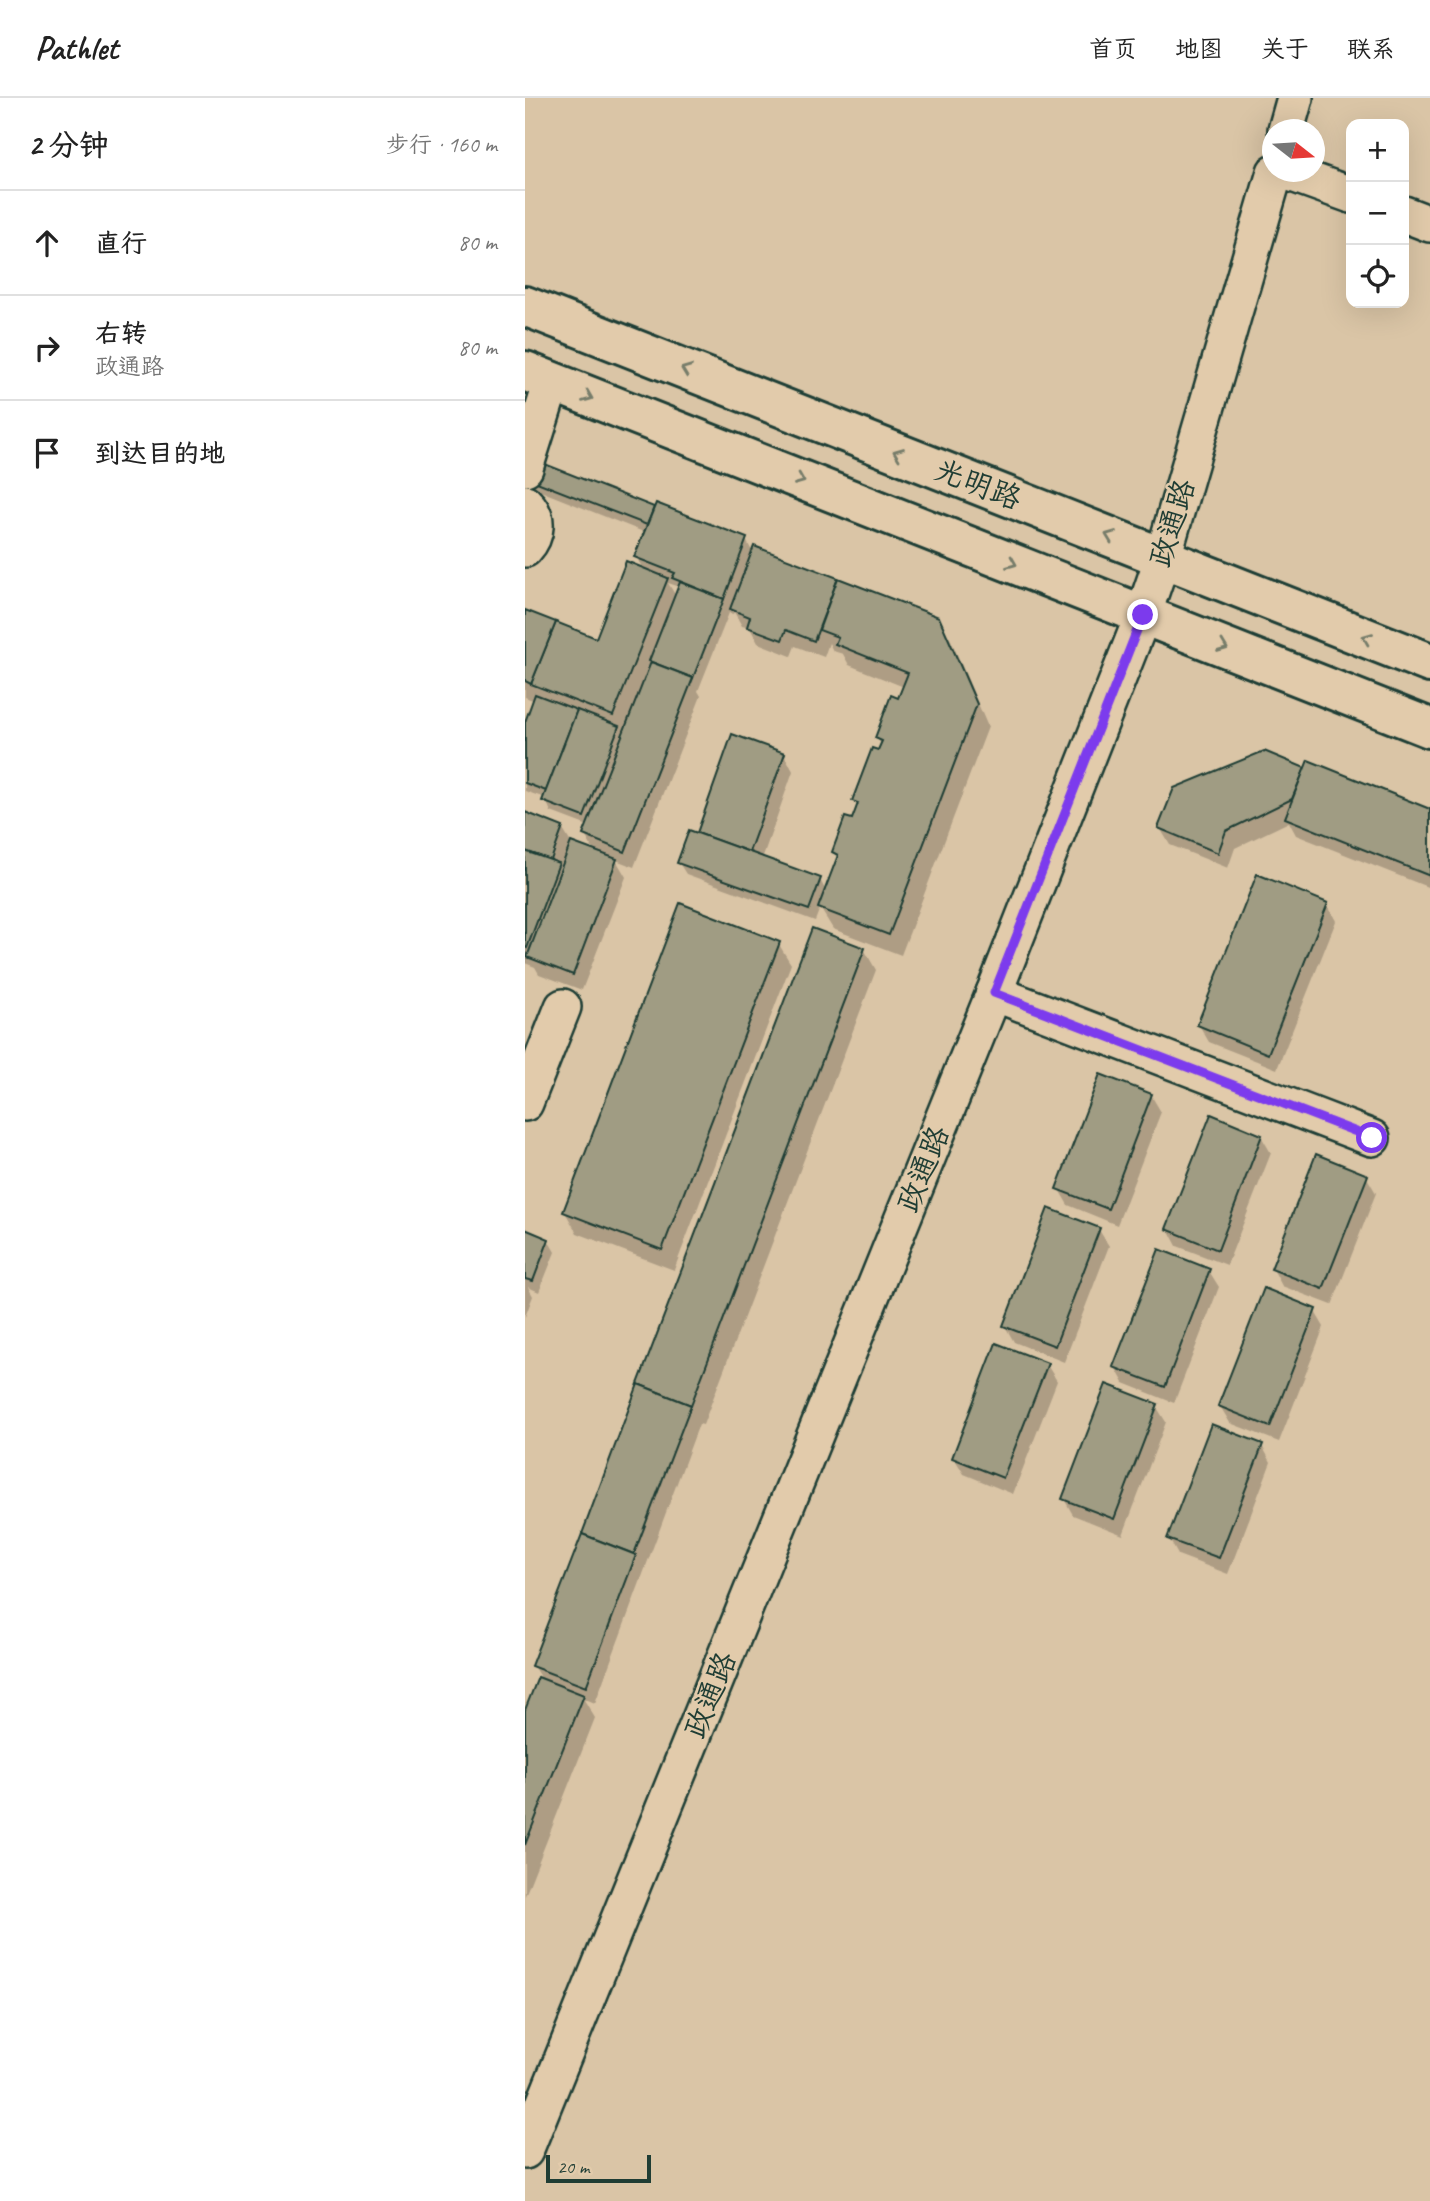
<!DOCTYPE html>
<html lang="zh">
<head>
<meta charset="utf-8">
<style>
  body { margin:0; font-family:Caveat,"LXGW WenKai TC",sans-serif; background:#f6f6f6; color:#222 }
  .controls { position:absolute; right:21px; top:21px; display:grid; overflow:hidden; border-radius:14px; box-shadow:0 7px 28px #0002 }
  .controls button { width:63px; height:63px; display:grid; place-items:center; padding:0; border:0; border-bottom:2px solid #e0e0e0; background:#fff; color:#222; font:35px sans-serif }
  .compass { position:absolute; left:737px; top:21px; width:63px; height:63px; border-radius:50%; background:#fff; box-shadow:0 7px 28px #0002; rotate:107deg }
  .scale { position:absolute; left:21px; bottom:18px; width:105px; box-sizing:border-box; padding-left:7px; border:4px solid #1f3d34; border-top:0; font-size:19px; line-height:24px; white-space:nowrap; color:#1f3d34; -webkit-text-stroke:5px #e2cbab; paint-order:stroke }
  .stop { position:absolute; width:21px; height:21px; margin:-16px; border:5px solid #7c3aed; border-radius:50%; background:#fff }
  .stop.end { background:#7c3aed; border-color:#fff; box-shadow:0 2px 7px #0008 }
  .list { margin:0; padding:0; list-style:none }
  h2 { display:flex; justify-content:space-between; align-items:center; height:91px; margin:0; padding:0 28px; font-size:30px }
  h2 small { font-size:23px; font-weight:400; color:#767676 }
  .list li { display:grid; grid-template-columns:46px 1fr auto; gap:21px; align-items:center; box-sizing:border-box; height:105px; padding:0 28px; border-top:2px solid #e0e0e0 }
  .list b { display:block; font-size:26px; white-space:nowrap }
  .list p { margin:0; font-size:23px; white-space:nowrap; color:#767676 }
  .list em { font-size:23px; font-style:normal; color:#767676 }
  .icon { flex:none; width:38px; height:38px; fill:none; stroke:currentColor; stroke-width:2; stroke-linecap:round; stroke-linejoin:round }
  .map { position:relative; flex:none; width:905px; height:2103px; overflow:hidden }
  header { display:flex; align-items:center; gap:42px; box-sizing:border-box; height:98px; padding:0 35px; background:#fff; border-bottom:2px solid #e0e0e0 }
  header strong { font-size:33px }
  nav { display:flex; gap:38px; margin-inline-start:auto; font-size:24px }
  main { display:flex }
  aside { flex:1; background:#fff }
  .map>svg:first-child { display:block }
  .shadow { fill:#0003; fill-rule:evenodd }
  .building { fill:#a09c83; stroke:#1f3d34; stroke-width:2 }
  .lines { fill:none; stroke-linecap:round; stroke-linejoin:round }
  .minor-casing { stroke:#1f3d34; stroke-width:40 }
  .major-casing { stroke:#1f3d34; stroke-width:44 }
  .minor { stroke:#e2cbab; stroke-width:35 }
  .major { stroke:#e2cbab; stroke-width:38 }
  .oneway { stroke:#777d6a }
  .route { stroke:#7c3aed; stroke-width:9 }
  .labels { text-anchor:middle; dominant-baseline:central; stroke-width:5; stroke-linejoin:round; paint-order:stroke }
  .street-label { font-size:30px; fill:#1f3d34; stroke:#e2cbab }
</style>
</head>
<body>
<header>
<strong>Pathlet</strong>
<nav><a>首页</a><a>地图</a><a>关于</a><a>联系</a></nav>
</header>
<main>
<aside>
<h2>2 分钟<small>步行 · 160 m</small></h2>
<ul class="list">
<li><svg class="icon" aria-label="ahead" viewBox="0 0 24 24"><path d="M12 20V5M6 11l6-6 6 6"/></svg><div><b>直行</b></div><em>80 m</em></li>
<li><svg class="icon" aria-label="right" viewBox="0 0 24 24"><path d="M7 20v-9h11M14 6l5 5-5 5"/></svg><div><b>右转</b><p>政通路</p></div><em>80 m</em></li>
<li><svg class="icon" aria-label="arrive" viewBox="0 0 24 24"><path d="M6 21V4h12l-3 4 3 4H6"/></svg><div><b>到达目的地</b></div></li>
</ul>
</aside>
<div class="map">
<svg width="905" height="2103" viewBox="0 0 905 2103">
  <rect width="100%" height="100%" fill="#dac5a6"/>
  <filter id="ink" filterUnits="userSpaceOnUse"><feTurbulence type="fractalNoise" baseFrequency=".0143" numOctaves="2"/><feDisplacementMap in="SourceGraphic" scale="14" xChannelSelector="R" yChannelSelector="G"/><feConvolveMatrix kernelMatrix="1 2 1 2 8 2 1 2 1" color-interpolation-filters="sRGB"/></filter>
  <g filter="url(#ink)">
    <!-- shadow -->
    <g class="shadow">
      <path d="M6,381L127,411L129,414L221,442L228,455L230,450L413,520L426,542L463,629L376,857L308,831L295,810L290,823L161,776L154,765L173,738L259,656L268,673L237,761L295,782L301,793L313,762L309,754L328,724L333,710L329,702L357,648L352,640L374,602L379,589L324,567L318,556L308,553L304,545L299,559L270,548L266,558L233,545L225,530L217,528L209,514L208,516L204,515L173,593L176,598L109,769L91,762L101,779L57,892L14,876L10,869L0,865V716L37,730L46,745L70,755L60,737L63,728L26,714L20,700L0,693V629L10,603L0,599V514L72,542L119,472L111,459L121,435L13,392ZM143,485L155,489L151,498Z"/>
      <polygon points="781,672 905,713 905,790 771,737 764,724 710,750 703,770 645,747 635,730"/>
      <polygon points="802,806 811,823 752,971 684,944 674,927"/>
      <polygon points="288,832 339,851 351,872 178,1327 174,1326 70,1605 58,1600 70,1620 0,1798 0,1617 15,1579 8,1568"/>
      <polygon points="253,845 266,866 149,1172 52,1135 40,1114"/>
      <polygon points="626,997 636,1014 592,1127 543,1107 533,1090"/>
      <polygon points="736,1038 746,1055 702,1167 652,1148 643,1131"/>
      <polygon points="841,1078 851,1095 807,1207 757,1188 748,1171"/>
      <polygon points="574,1132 584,1148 539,1264 489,1244 480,1228"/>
      <polygon points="0,1133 23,1142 30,1154 14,1194 3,1189 8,1198 0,1219"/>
      <polygon points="684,1173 694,1189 649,1305 599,1285 590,1269"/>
      <polygon points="789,1212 799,1229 754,1344 705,1325 695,1308"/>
      <polygon points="522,1267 532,1283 488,1396 439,1376 429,1360"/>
      <polygon points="631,1308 641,1324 598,1437 548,1417 539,1401"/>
      <polygon points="737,1348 746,1364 703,1476 653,1457 644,1441"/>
    </g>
    <!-- building -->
    <g class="building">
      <polygon points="12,363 129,409 122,427 4,381"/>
      <polygon points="131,405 222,440 199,501 147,480 150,475 109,459"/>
      <polygon points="229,448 313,480 289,543 261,532 257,542 222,529 225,519 205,511"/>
      <polygon points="101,463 143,480 88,618 6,586 31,524 71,540"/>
      <polygon points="313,480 414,519 452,606 364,837 293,810 313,757 307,754 320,719 327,721 333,705 327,703 347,650 353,652 357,643 350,640 366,597 373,600 383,575 310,546 313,539 294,532"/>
      <polygon points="155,484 199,501 168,580 124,563"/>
      <polygon points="0,512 31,524 6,586 0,583"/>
      <polygon points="126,564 168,580 100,754 58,737"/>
      <polygon points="10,596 52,612 21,693 0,685 0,624"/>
      <polygon points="52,612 94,628 59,719 17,703"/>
      <polygon points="207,636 260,655 224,754 172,735"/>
      <polygon points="739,653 780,670 767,701 701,733 693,755 633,730 649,690"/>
      <polygon points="783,662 905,711 905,778 760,720"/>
      <polygon points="0,714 38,729 26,762 0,753"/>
      <polygon points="164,732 296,780 284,812 152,765"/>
      <polygon points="46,744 92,761 48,877 2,859"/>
      <polygon points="0,753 34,765 2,850 0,849"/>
      <polygon points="732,776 803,805 743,956 672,927"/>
      <polygon points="155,805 255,844 137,1152 38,1114"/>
      <polygon points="287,830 340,850 166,1307 113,1286"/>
      <polygon points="575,976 627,996 583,1111 531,1091"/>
      <polygon points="686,1016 737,1037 693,1152 641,1131"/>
      <polygon points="791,1056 843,1077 798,1191 746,1171"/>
      <polygon points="523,1110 575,1130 530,1248 478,1228"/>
      <polygon points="0,1131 24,1141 8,1183 0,1181"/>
      <polygon points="634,1151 685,1171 640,1289 588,1269"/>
      <polygon points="739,1190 791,1211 745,1329 693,1308"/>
      <polygon points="471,1245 523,1265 478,1380 427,1360"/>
      <polygon points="113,1286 166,1307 109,1456 57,1436"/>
      <polygon points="581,1286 633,1306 589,1421 537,1401"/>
      <polygon points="686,1326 738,1346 694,1460 642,1441"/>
      <polygon points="57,1436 111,1457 61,1589 6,1568"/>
      <polygon points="13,1579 59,1597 0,1747 0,1612"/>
    </g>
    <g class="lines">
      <!-- minor casing -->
      <g class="minor-casing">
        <g id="minor">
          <polyline points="761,32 770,0"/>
          <polyline points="762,74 826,97"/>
          <polyline points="879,116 905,126"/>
          <polyline points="0,370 27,284"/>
          <path d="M0,405C15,419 12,438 0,451"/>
          <polyline points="469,895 847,1040"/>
          <polyline points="0,1005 38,909"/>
          <polyline points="0,2053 469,895 618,517 638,459 750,74"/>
        </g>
      </g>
      <!-- major casing -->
      <g class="major-casing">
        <g id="major">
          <polyline points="0,208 905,565"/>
          <polyline points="0,273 905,630"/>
        </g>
      </g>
      <!-- minor -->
      <use href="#minor" class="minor"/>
      <!-- major -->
      <use href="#major" class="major"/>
    </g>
    <!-- one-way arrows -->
    <defs><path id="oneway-chevron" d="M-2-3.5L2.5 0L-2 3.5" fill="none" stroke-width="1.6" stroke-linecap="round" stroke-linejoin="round" transform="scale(1.75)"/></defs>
    <g class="oneway">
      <use href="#oneway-chevron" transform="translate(161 272) rotate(-159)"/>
      <use href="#oneway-chevron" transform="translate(63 299) rotate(22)"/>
      <use href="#oneway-chevron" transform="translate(373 355) rotate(-159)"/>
      <use href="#oneway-chevron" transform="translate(275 382) rotate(22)"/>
      <use href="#oneway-chevron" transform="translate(585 438) rotate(-159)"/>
      <use href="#oneway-chevron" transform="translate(487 465) rotate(22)"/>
      <use href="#oneway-chevron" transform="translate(842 540) rotate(-158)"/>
      <use href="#oneway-chevron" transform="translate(698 549) rotate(21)"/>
    </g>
  </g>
  <g class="lines" filter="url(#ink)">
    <!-- route -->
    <polyline class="route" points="618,517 469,895 847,1040"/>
  </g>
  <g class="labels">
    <!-- street labels -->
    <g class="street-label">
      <text transform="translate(453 386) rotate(21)">光明路</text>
      <text transform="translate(647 425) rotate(-73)">政通路</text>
      <text transform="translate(398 1071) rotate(-68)">政通路</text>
      <text transform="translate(185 1597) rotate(-68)">政通路</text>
    </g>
  </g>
</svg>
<div class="controls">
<button>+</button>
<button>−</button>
<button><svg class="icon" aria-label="locate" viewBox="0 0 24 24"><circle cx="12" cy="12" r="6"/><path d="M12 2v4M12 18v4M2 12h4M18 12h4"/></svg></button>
</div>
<svg class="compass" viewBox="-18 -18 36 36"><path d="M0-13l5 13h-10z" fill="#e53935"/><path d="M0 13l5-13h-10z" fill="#767676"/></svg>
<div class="scale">20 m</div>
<div class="stop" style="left:847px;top:1040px"></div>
<div class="stop end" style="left:618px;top:517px"></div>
</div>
</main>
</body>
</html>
